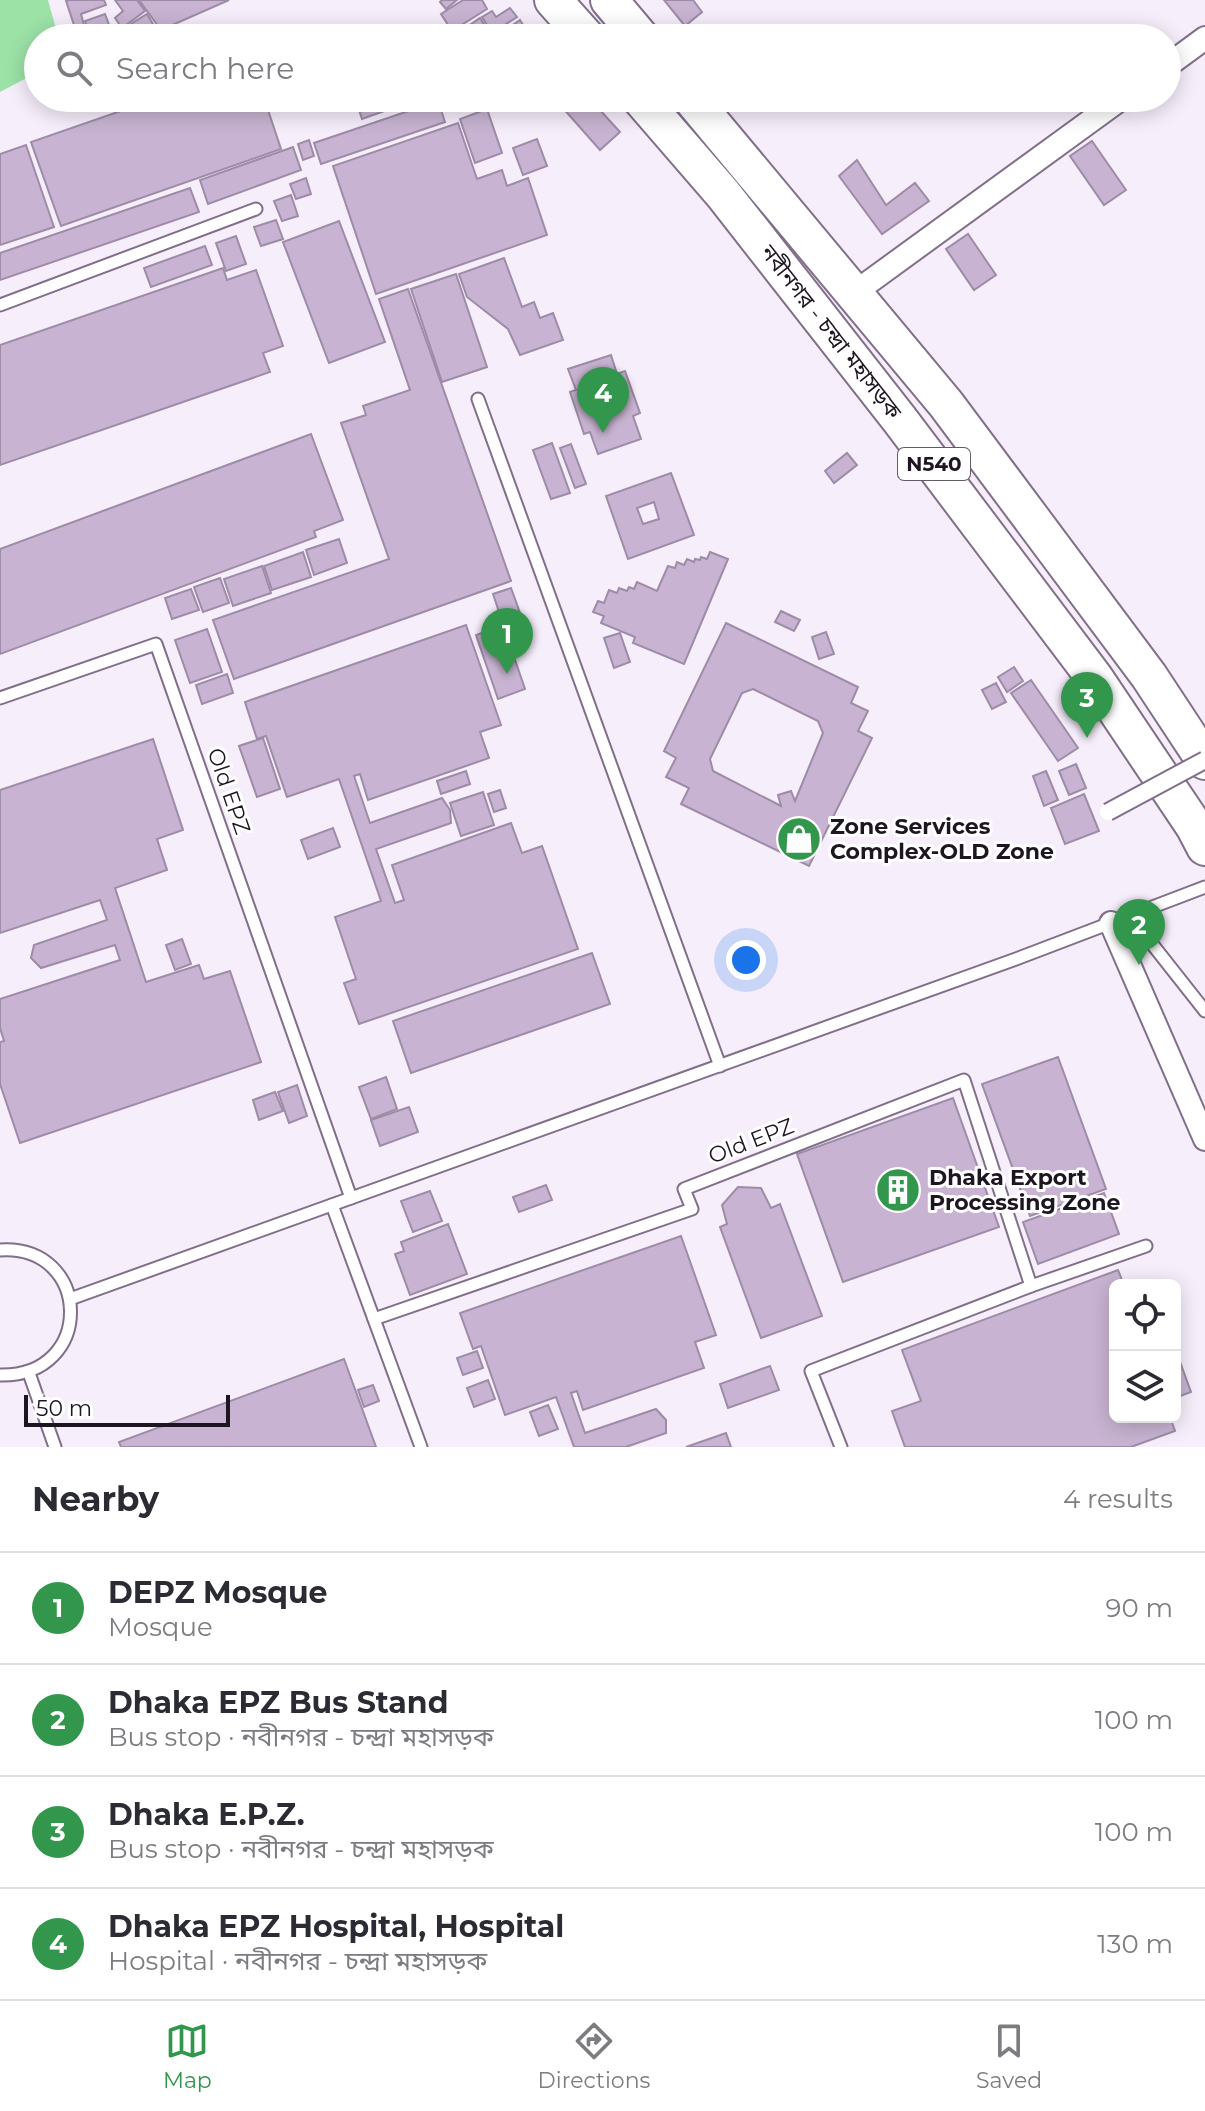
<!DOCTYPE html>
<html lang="en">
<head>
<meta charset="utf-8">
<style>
  body { margin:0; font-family:Montserrat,"Noto Sans Bengali",sans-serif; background:#f7f7f7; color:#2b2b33 }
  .controls { position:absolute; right:24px; bottom:24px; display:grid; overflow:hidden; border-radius:12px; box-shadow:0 4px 20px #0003 }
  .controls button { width:72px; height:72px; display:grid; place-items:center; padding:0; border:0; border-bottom:2px solid #e1e1e2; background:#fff; color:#2b2b33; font:40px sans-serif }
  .scale { position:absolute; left:24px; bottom:20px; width:206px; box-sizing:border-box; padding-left:8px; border:4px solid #1d1621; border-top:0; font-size:22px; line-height:28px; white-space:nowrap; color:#1d1621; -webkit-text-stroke:6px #fff; paint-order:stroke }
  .you { position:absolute; left:746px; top:960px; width:28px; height:28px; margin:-20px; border:6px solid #fff; border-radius:50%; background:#1a73e8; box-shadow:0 0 0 12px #1a73e833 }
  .badge { display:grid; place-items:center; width:52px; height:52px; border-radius:50%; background:#32964c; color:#fff; font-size:26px; font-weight:700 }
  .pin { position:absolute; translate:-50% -66px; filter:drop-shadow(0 2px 4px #0008) }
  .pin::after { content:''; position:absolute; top:42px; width:28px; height:24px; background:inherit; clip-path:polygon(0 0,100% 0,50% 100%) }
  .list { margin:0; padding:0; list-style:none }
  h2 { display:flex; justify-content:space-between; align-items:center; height:104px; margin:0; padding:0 32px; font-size:34px }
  h2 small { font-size:26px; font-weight:400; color:#7c7c81 }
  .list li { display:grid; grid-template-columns:52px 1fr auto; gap:24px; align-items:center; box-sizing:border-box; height:112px; padding:0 32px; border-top:2px solid #e1e1e2 }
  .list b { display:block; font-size:30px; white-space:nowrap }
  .list p { margin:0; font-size:26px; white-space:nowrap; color:#7c7c81 }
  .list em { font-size:26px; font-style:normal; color:#7c7c81 }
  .icon { flex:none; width:44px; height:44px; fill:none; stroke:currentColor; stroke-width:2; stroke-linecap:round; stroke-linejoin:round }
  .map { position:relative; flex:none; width:1205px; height:1447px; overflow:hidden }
  .search { position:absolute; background:#fff; box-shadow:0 4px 20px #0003; left:24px; right:24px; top:24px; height:88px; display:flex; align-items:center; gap:20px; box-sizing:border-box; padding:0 28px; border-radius:44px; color:#7c7c81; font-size:30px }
  .sheet { height:552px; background:#fff }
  nav { display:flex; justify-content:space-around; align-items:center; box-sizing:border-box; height:112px; border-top:2px solid #e1e1e2; background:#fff; font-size:22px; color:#7c7c81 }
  nav a { display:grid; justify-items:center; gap:4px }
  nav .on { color:#32964c }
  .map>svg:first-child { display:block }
  .water { fill:#9ce2a7 }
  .building { fill:#c8b4d2; stroke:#9d8ba7; stroke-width:2; fill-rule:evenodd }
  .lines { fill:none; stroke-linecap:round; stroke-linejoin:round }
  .service-casing { stroke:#816f8a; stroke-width:15 }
  .minor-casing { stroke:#816f8a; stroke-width:26 }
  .trunk-casing { stroke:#816f8a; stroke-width:40 }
  .service { stroke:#fff; stroke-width:11 }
  .minor { stroke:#fff; stroke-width:22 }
  .trunk { stroke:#fff; stroke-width:36 }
  .pedestrian-bridge-casing { stroke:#816f8a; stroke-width:20; stroke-linecap:butt }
  .pedestrian-bridge { stroke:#fff; stroke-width:16 }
  .labels { text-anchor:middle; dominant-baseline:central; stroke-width:6; stroke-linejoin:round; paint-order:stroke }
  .shield { fill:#fff; stroke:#615c64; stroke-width:2 }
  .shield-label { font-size:20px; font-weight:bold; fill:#1d1621 }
  .street-label { font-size:22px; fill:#1d1621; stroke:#fff }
  .poi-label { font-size:22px; font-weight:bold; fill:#1d1621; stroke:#fff; text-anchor:start }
</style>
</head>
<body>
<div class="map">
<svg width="1205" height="1447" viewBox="0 0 1205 1447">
  <rect width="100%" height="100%" fill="#f6eefb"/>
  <!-- water -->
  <polygon class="water" points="0,0 48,0 58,36 57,38 38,38 38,72 0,92"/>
  <!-- building -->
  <g class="building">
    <polygon points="69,0 104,0 106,5 81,14 84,25 75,28 66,1"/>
    <polygon points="115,0 137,0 145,11 122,28 115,18 123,11"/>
    <polygon points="139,0 229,0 161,30"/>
    <polygon points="442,0 457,0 446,9 440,2"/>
    <polygon points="463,0 482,0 487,9 452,31 441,14"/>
    <polygon points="664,0 693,0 702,12 685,26"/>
    <polygon points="510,8 517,17 492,33 482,17 492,11 496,17"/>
    <polygon points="105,14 114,38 91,38 85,21"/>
    <polygon points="147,14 157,31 145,38 122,38 118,32"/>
    <polygon points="480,18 491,35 486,38 470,38 464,29"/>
    <polygon points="520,20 530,36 494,38"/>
    <polygon points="85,30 87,38 75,38 73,34"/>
    <polygon points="158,98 264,98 281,149 61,226 31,142"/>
    <polygon points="355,98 406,98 407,103 362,119"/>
    <polygon points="554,98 589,98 620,132 600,150"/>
    <polygon points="438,101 445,122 321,164 314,143"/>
    <polygon points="487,109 502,153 475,163 460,119"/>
    <polygon points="458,123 477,179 502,170 507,186 528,178 547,235 376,294 333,166"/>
    <polygon points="537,139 547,166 523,175 513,148"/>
    <polygon points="309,140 314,156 303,160 298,144"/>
    <polygon points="1092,141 1126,190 1104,205 1070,156"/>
    <polygon points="26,145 54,227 0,245 0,154"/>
    <polygon points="293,147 301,170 208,204 200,180"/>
    <polygon points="857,160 886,205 915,183 929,201 882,234 839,176"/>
    <polygon points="306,178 311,194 296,199 290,184"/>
    <polygon points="190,188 199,212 0,280 0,253"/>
    <polygon points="291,195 298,216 282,221 274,201"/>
    <polygon points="276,220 283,239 261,246 254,227"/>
    <polygon points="339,221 385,342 329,363 283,242"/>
    <polygon points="968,234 996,275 974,290 946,249"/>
    <polygon points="236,236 246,264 226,271 216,243"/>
    <polygon points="205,246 212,265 151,287 144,268"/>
    <polygon points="504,258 522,307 534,302 540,318 553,313 563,340 520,355 508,329 467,297 459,274"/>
    <polygon points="223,268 227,280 256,270 283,346 263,353 270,372 0,465 0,345"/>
    <polygon points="456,274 487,367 442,382 411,289"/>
    <polygon points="408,289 511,581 234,679 213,620 389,559 341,423 366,415 363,406 410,390 379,299"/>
    <polygon points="611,355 617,374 625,371 640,413 633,416 641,439 598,454 590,432 584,434 570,392 576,390 568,369"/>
    <polygon points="311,434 343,520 314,531 316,537 0,654 0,549"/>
    <polygon points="552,443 570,493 551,499 533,450"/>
    <polygon points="571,444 586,484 575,488 560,448"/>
    <polygon points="847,453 857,465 834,483 825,471"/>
    <path d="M671,473L694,535L628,559L606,496ZM654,502L659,519L643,524L637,508Z"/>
    <polygon points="339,539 347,563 314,575 306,550"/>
    <polygon points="303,552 311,577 272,590 264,566"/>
    <polygon points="710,552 728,559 684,664 633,643 635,637 601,623 604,616 593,612 598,601 604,603 609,590 617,593 619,588 627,591 629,587 634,589 637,582 657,591 668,566 675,568 677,562 684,565 687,559 694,562 695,559 700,560 701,557 707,559"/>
    <polygon points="262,566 271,593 233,606 224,579"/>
    <polygon points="220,578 229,603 203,612 194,587"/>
    <polygon points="511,588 527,632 508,639 493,594"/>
    <polygon points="191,589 199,610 172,619 165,598"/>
    <polygon points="781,611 800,620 794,631 775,622"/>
    <path d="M726,623L858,687L851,703L868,711L858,731L872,738L809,866L681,804L689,788L666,777L676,758L664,751ZM753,689L818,721L823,733L795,801L791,791L778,795L781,806L713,771L710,759L742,693Z"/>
    <polygon points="466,625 501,725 480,732 489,758 368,800 360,774 354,776 370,823 442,798 450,810 451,823 376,849 395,903 404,900 392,865 511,823 522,853 542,846 578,949 359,1024 344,983 356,979 335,917 381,901 339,779 287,797 266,736 257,739 245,702"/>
    <polygon points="503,625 525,689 498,699 476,635"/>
    <polygon points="207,629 222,672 190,683 175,640"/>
    <polygon points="826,632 834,654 819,659 812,637"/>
    <polygon points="620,633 630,662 614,668 604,638"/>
    <polygon points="1014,667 1023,681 1007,692 998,677"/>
    <polygon points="227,674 233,693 202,704 196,685"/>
    <polygon points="1031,680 1078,748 1058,761 1011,693"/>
    <polygon points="996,683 1006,702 992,709 982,690"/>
    <polygon points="263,738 280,789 257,797 239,746"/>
    <polygon points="153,739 183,830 157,839 167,870 115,888 146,982 199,965 204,979 230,971 261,1062 20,1143 0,1084 0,1042 4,1041 0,1028 0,999 120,960 115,945 41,968 31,958 34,945 107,920 100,900 0,933 0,790"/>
    <polygon points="1076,764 1086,788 1069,795 1059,771"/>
    <polygon points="466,771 470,784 441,794 437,781"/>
    <polygon points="1046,771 1058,800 1044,806 1033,776"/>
    <polygon points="500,790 506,808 494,812 488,794"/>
    <polygon points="483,792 494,825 461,836 450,803"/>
    <polygon points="1084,794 1099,831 1065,844 1051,808"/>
    <polygon points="333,828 340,847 308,859 301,840"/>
    <polygon points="182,939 191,964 175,970 166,945"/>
    <polygon points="592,953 610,1004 411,1073 393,1021"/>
    <polygon points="1058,1057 1106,1189 1030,1216 982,1084"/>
    <polygon points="386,1077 397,1109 371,1119 359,1087"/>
    <polygon points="297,1085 307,1116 289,1123 278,1092"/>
    <polygon points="275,1092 283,1111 259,1120 253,1100"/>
    <polygon points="953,1098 999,1227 843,1282 797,1154"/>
    <polygon points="409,1107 418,1132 380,1146 371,1120"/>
    <polygon points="546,1185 552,1200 519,1212 513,1197"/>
    <polygon points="738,1187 761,1188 771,1208 780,1204 822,1316 761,1338 720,1227 727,1224 722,1205"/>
    <polygon points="430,1191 442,1221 413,1232 401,1201"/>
    <polygon points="1104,1193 1119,1234 1038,1264 1023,1222"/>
    <polygon points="448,1224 467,1274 410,1295 395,1254 404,1251 401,1242"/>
    <polygon points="681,1236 716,1335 695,1342 704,1368 583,1410 577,1391 571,1393 585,1433 656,1409 666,1420 666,1433 626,1447 574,1447 556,1397 505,1415 481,1346 473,1349 460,1313"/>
    <polygon points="1118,1270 1124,1285 1115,1285 1115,1417 1170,1417 1175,1431 1131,1447 905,1447 892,1411 921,1401 902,1350"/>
    <polygon points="1175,1348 1191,1392 1175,1398"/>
    <polygon points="477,1351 483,1368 463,1375 457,1358"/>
    <polygon points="344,1359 376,1447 121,1447 119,1442"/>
    <polygon points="770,1366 779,1390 728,1408 720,1384"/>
    <polygon points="488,1380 495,1399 474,1407 467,1388"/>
    <polygon points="373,1385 379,1401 364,1407 358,1390"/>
    <polygon points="548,1405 558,1429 539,1436 530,1412"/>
    <polygon points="726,1433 731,1447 686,1447"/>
  </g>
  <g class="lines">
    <!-- service casing -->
    <g class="service-casing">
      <g id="service">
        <polyline points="0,305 256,209"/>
        <polyline points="478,399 720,1066"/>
        <polyline points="0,698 156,644 351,1198"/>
        <polyline points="1130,916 1205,1011"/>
        <polyline points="332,1205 421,1447"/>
        <path d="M0,1250C92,1244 96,1377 0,1375"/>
        <polyline points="1031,1286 1146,1246"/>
        <polyline points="70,1299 1016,959 1205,887"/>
        <polyline points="374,1319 692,1209 684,1189 964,1080 1031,1286 811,1371 841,1447"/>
        <polyline points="29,1373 55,1447"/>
      </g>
    </g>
    <!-- minor casing -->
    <g class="minor-casing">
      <g id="minor">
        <polyline points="1167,66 1205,38"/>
        <polyline points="854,293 1122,98"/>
        <polyline points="1111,923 1205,1139"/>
      </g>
    </g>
    <!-- trunk casing -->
    <g class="trunk-casing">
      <g id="trunk">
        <polyline points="553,0 587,38"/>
        <polyline points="609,0 641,38"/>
        <polyline points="640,98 723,194 900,420 1094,677 1194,826 1205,847"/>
        <polyline points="691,98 946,404 1149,676 1205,761"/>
      </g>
    </g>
    <!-- service -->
    <use href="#service" class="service"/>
    <!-- minor -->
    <use href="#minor" class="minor"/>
    <!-- trunk -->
    <use href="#trunk" class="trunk"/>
    <!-- pedestrian-bridge casing -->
    <g class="pedestrian-bridge-casing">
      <polyline id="pedestrian-bridge" points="1108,812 1205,760"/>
    </g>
    <!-- pedestrian-bridge -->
    <use href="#pedestrian-bridge" class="pedestrian-bridge"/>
  </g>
  <!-- icons -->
  <defs>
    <g id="shop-disc" transform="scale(2.3)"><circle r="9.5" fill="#32964c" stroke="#fff"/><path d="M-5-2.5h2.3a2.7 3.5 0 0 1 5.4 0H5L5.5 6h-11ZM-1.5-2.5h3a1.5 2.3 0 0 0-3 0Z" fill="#fff"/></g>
    <g id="building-disc" transform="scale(2.3)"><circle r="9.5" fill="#32964c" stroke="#fff"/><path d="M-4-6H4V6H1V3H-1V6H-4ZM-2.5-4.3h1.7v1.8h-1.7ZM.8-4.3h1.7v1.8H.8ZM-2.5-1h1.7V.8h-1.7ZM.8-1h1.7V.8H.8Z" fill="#fff"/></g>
  </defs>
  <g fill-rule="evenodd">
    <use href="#shop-disc" x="799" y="839"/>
    <use href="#building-disc" x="898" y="1190"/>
  </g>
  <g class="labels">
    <!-- shield labels -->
    <rect class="shield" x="898" y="448" width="72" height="32" rx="6"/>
    <g class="shield-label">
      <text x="934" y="464">N540</text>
    </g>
    <!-- street labels -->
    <g class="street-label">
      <text transform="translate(831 332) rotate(52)">নবীনগর - চন্দ্রা মহাসড়ক</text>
      <text transform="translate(229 791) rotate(71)">Old EPZ</text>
      <text transform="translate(751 1141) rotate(-21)">Old EPZ</text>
    </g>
    <!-- poi labels -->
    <g class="poi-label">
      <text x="830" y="826">Zone Services<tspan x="830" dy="25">Complex-OLD Zone</tspan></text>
      <text x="929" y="1177">Dhaka Export<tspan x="929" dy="25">Processing Zone</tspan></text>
    </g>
  </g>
</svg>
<div class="controls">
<button><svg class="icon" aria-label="locate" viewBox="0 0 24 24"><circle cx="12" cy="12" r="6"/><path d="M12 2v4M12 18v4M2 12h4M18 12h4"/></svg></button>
<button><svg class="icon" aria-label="layers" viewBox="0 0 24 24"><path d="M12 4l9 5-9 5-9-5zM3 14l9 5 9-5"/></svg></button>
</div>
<div class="scale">50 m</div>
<div class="you"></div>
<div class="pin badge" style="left:507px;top:674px">1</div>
<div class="pin badge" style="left:1139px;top:965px">2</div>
<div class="pin badge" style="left:1087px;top:738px">3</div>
<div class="pin badge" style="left:603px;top:433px">4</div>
<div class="search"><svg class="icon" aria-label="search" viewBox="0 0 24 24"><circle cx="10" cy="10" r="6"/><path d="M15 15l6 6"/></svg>Search here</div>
</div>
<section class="sheet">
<h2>Nearby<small>4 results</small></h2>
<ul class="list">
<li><span class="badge">1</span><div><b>DEPZ Mosque</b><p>Mosque</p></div><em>90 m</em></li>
<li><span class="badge">2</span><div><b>Dhaka EPZ Bus Stand</b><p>Bus stop · নবীনগর - চন্দ্রা মহাসড়ক</p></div><em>100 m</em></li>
<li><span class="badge">3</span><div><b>Dhaka E.P.Z.</b><p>Bus stop · নবীনগর - চন্দ্রা মহাসড়ক</p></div><em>100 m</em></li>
<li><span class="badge">4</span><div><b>Dhaka EPZ Hospital, Hospital</b><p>Hospital · নবীনগর - চন্দ্রা মহাসড়ক</p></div><em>130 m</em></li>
</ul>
</section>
<nav>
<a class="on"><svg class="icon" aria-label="map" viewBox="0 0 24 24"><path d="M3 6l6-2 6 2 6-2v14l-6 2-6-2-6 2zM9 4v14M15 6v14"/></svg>Map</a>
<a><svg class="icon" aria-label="directions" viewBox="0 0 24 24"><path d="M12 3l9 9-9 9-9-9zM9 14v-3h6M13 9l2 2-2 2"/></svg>Directions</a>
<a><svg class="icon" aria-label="saved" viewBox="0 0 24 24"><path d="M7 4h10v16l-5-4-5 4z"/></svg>Saved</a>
</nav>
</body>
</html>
